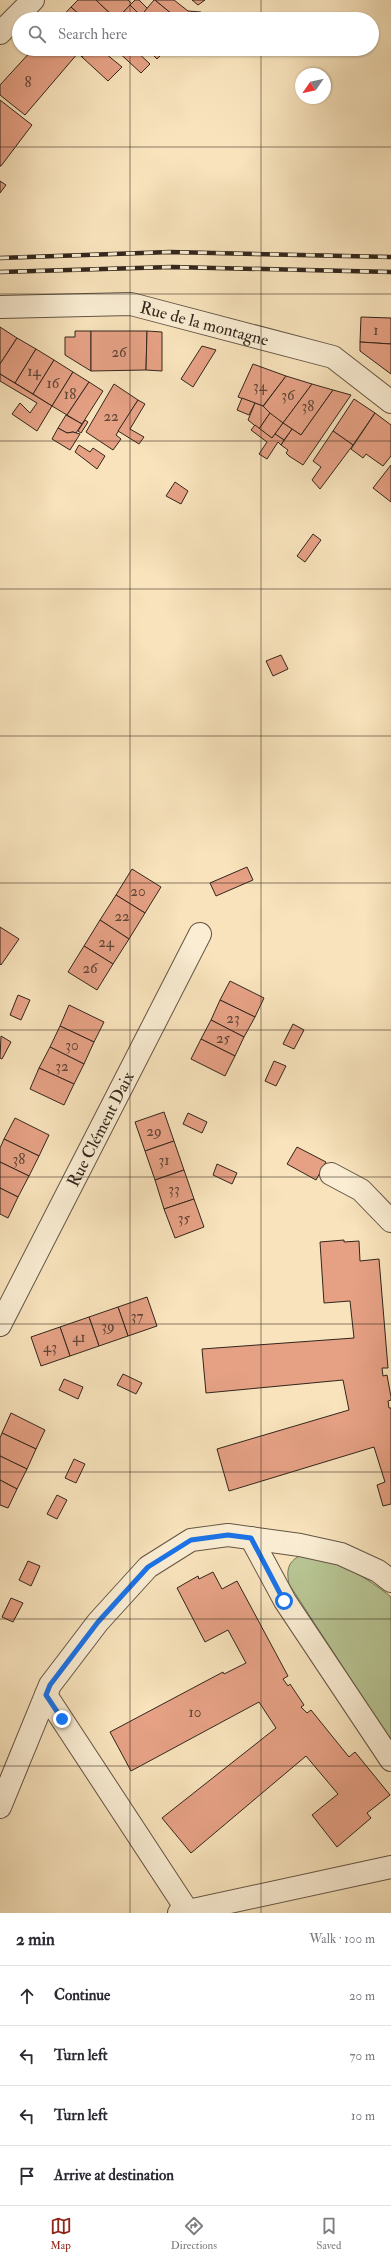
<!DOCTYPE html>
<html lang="en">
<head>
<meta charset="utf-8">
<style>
  body { margin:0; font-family:"IM FELL Double Pica",serif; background:#f7f7f7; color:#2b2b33 }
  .compass { position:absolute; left:295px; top:68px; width:36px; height:36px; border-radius:50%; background:#fff; box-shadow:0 1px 3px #0004; rotate:236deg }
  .stop { position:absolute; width:12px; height:12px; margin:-9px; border:3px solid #1a73e8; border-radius:50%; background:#fff }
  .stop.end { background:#1a73e8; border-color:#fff; box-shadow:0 1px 4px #0008 }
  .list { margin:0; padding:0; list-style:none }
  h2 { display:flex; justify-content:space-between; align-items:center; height:52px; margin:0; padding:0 16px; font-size:17px }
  h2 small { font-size:13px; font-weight:400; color:#7c7c81 }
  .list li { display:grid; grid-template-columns:26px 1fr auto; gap:12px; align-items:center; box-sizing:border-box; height:60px; padding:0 16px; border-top:1px solid #e1e1e2 }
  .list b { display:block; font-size:15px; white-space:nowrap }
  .list em { font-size:13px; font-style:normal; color:#7c7c81 }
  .icon { flex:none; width:22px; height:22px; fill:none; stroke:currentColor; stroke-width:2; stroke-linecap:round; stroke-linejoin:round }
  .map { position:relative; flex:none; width:391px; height:1913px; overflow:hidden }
  .search { position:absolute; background:#fff; box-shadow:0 1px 3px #0004; left:12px; right:12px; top:12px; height:44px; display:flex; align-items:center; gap:10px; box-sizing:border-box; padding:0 14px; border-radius:22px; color:#7c7c81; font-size:15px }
  .sheet { height:292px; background:#fff }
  nav { display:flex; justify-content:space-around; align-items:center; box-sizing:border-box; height:56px; border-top:1px solid #e1e1e2; background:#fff; font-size:11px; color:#7c7c81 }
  nav a { display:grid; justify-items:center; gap:2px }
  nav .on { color:#8f2418 }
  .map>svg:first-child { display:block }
  .green { fill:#b8c594; stroke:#757658 }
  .building { fill:#e6a185; stroke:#32261c }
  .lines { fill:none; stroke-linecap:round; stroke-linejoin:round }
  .minor-casing { stroke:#645544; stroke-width:24 }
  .minor { stroke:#faedd3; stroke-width:22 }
  .rail-casing { stroke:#32261c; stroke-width:4.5 }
  .rail { stroke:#faedd3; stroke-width:3; stroke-dasharray:9; stroke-linecap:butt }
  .route { stroke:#1a73e8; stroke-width:5 }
  .grid { fill:none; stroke:#32261c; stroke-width:1; stroke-opacity:0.55 }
  .labels { text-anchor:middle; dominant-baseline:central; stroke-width:3.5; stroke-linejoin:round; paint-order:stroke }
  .number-label { font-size:15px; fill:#5f4536 }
  .street-label { font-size:17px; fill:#32261c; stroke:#faedd3 }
</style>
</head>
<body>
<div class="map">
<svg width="391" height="1913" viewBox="0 0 391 1913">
  <rect width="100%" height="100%" fill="#f8e3bc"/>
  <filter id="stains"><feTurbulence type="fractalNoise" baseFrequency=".005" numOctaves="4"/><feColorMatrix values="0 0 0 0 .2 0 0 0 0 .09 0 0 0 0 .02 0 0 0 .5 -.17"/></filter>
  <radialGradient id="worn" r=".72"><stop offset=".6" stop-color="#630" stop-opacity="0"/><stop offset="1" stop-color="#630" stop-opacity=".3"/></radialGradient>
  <!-- green -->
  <path class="green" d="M303,1554C335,1558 366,1577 391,1597V1741L289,1584C286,1569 288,1561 303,1554Z"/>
  <!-- building -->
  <g class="building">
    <polygon points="78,0 96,0 116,19 84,19 71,7"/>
    <polygon points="96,0 128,0 132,4 116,19"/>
    <polygon points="135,0 139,0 148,9 141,16 130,5"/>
    <polygon points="154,0 155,0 178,19 151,19 144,12"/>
    <polygon points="155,0 174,0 188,11 201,12 195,19 178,19"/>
    <polygon points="192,0 205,0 198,5"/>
    <polygon points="130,5 141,16 138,19 117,19"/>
    <polygon points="71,7 84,19 60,19"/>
    <polygon points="144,12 151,19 138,19"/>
    <polygon points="201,12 208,19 195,19"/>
    <polygon points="33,49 73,49 78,53 25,115 0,95 0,85"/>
    <polygon points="73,49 90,49 82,57"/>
    <polygon points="90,49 100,49 122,67 108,81 82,57"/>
    <polygon points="115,49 134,49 150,64 141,73"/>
    <polygon points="147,49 155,49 160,56 157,59"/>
    <polygon points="0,100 32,125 1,166 0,166"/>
    <polygon points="0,181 6,185 0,193"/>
    <polygon points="361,317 391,318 391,344 360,342"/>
    <polygon points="0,327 17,338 0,364"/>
    <polygon points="75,331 91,331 91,371 65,355 65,337 75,337"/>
    <polygon points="91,331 147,331 146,370 91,371"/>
    <polygon points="147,331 162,332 162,371 146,370"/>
    <polygon points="17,338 36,349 15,383 0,374 0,364"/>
    <polygon points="360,342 391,344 391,374 360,351"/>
    <polygon points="202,346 216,350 193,387 181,379"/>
    <polygon points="36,349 54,360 33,394 15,383"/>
    <polygon points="54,360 73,372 52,406 33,394"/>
    <polygon points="253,364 286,376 263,406 238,397"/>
    <polygon points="73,372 89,382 67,415 52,406"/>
    <polygon points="0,374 52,406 37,431 12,414 20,403 30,413 37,403 0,381"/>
    <polygon points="286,376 312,384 283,423 262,408"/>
    <polygon points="89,382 103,391 82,424 67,415"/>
    <polygon points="114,384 138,400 116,435 121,439 113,450 86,432"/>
    <polygon points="312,384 333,390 301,435 283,423"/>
    <polygon points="333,390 351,395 303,465 289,456 286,453 288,450 281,445 292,429 301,435"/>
    <polygon points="242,398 255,403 249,415 237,410"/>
    <polygon points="354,399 375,413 353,445 333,431"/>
    <polygon points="138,400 145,404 130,429 144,437 139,444 118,431"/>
    <polygon points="255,403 263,406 270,413 259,429 248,420"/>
    <polygon points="270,413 283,423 272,438 259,429"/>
    <polygon points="375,413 391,425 391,456 383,466 366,454 363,458 351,449"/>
    <polygon points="66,415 82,424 76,433 73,432 67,433 58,428"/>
    <polygon points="85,420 88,422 81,433 78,431"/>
    <polygon points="283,423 292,429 284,440 275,434"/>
    <polygon points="255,425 272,438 275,434 284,440 281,445 278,442 267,459 259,454 267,442 251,430"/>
    <polygon points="58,428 67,433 73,432 80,434 70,450 52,439"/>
    <polygon points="333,431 353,445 320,489 312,480 321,467 313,461"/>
    <polygon points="79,445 90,452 93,448 105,456 97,469 75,452"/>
    <polygon points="391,465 391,502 373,488"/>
    <polygon points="175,482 188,491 181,504 166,496"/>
    <polygon points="313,534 321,540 305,562 297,556"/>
    <polygon points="281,655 288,669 273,676 266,661"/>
    <polygon points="247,867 253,880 216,896 210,883"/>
    <polygon points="132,869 161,887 145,913 116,895"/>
    <polygon points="116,895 145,913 129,939 100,920"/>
    <polygon points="100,920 129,939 113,964 84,946"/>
    <polygon points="0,927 19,939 1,965 0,964"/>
    <polygon points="84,946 113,964 97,990 68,972"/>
    <polygon points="230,981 264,998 255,1017 220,1000"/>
    <polygon points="18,995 30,1000 21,1020 10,1015"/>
    <polygon points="220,1000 255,1017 244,1037 211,1020"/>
    <polygon points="69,1005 104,1022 94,1042 60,1026"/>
    <polygon points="211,1020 244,1037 235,1056 201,1039"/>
    <polygon points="293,1024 304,1030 294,1049 283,1044"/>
    <polygon points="60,1026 94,1042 84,1064 50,1047"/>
    <polygon points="1,1036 11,1042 2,1059 0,1058"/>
    <polygon points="201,1039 235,1056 225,1076 191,1059"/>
    <polygon points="50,1047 84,1064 74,1084 39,1068"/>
    <polygon points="274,1061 286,1066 276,1086 265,1081"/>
    <polygon points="39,1068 74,1084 64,1105 30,1089"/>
    <polygon points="164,1112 174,1141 145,1151 135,1122"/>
    <polygon points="188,1113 207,1122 202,1133 183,1124"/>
    <polygon points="15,1118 49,1135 39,1156 4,1139"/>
    <polygon points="4,1139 39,1156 29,1176 0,1162 0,1148"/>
    <polygon points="174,1141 184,1170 155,1180 145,1151"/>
    <polygon points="297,1147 326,1162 316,1180 287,1164"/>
    <polygon points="0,1162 29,1176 18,1197 0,1188"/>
    <polygon points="217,1164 237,1173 232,1184 213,1175"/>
    <polygon points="184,1170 194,1199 164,1209 155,1180"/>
    <polygon points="0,1188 18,1197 8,1218 0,1214"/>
    <polygon points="194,1199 204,1227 175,1238 164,1209"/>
    <polygon points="344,1240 344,1242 359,1241 360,1261 379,1259 388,1368 382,1368 383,1376 387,1375 391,1397 391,1400 388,1401 389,1408 391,1408 391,1504 383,1506 377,1485 385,1482 374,1447 229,1491 217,1449 349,1410 343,1380 206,1393 202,1349 354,1338 350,1301 324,1303 320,1242"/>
    <polygon points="147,1297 157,1326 128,1336 118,1307"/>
    <polygon points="118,1307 128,1336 99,1346 89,1317"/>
    <polygon points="89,1317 99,1346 70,1356 60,1327"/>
    <polygon points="60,1327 70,1356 41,1366 31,1337"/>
    <polygon points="123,1374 142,1383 136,1394 117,1385"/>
    <polygon points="64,1379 83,1387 78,1399 59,1390"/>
    <polygon points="11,1413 45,1430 36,1449 2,1433"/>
    <polygon points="2,1433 36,1449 27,1469 0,1456 0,1438"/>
    <polygon points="0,1456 27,1469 17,1489 0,1480"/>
    <polygon points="74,1459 85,1464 76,1483 65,1478"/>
    <polygon points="0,1480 17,1489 8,1508 0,1505"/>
    <polygon points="57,1495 67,1500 57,1519 47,1514"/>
    <polygon points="28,1561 40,1566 31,1586 19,1580"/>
    <polygon points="213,1572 222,1589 237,1581 288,1676 283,1679 288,1686 290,1684 304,1705 301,1707 307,1713 311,1710 349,1757 355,1752 390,1795 367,1813 371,1818 337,1847 312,1815 338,1794 306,1756 191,1853 162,1818 276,1728 259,1702 131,1771 110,1732 223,1672 224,1674 246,1663 228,1630 205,1642 177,1588 198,1576 199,1579"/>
    <polygon points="11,1598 23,1603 13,1622 2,1617"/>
  </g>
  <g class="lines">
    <!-- minor casing -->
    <g class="minor-casing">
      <g id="minor">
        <polyline points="0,33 33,0"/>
        <path id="s1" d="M0,307L131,304L333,357L391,402"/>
        <polyline points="331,1174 361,1190 391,1221"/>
        <path id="s2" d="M0,1325L200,934"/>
        <polyline points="251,1538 285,1601 391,1760"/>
        <polyline points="46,1695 189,1913"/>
        <polyline points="0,1807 50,1685 98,1622 148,1567 191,1540 228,1535 300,1545 341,1554 378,1571 391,1581"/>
        <polyline points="179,1913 391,1867"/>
      </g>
    </g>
    <!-- minor -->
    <use href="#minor" class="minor"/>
    <!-- rail casing -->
    <g class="rail-casing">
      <g id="rail">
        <polyline points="0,258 170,252 391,257"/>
        <polyline points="0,272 172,267 391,272"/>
      </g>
    </g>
    <!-- rail -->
    <use href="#rail" class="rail"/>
  </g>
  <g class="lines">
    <!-- route -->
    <polyline class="route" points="62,1719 46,1695 50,1685 98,1622 148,1567 191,1540 228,1535 251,1538 284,1601"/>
  </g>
  <!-- grid -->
  <path class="grid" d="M130,0V19M261,0V19M130,49V1913M261,49V1913M0,147H391M0,294H391M0,441H391M0,589H391M0,736H391M0,883H391M0,1030H391M0,1177H391M0,1324H391M0,1472H391M0,1619H391M0,1766H391"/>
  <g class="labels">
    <!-- number labels -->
    <g class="number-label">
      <text x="28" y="82">8</text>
      <text x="376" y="330">1</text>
      <text x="119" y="352">26</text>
      <text x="34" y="371">14</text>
      <text x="53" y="383">16</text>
      <text x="260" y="386">34</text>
      <text x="70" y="394">18</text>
      <text x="288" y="395">36</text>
      <text x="308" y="406">38</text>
      <text x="111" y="416">22</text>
      <text x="138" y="891">20</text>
      <text x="122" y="916">22</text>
      <text x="106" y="942">24</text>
      <text x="90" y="968">26</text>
      <text x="233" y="1018">23</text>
      <text x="223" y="1038">25</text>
      <text x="72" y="1045">30</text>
      <text x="62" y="1066">32</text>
      <text x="154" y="1131">29</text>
      <text x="19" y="1159">38</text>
      <text x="164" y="1160">31</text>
      <text x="174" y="1189">33</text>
      <text x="184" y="1218">35</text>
      <text x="137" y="1316">37</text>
      <text x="108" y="1326">39</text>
      <text x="79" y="1337">41</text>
      <text x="50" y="1347">43</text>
      <text x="195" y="1712">10</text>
    </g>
    <!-- street labels -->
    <g class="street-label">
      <text stroke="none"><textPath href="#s1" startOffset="207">Rue de la montagne</textPath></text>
      <text stroke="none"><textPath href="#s2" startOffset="220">Rue Clément Daix</textPath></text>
    </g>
  </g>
  <rect width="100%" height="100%" filter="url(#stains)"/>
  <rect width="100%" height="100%" fill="url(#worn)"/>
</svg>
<svg class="compass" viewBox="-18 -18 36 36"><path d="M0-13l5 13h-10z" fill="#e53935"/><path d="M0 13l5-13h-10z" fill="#7c7c81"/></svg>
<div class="stop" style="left:284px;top:1601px"></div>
<div class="stop end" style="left:62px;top:1719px"></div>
<div class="search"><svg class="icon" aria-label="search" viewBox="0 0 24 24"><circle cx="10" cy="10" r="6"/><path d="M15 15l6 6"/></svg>Search here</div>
</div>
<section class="sheet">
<h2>2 min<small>Walk · 100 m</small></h2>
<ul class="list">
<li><svg class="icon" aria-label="ahead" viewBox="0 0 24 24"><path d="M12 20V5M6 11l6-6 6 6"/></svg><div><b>Continue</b></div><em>20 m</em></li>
<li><svg class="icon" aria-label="left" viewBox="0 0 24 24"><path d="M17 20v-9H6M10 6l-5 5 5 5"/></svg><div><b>Turn left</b></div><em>70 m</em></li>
<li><svg class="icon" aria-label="left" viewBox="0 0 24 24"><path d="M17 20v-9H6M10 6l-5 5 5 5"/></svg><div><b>Turn left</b></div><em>10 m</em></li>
<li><svg class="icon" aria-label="arrive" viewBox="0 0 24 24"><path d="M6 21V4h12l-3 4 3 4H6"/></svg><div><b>Arrive at destination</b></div></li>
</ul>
</section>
<nav>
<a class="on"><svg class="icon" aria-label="map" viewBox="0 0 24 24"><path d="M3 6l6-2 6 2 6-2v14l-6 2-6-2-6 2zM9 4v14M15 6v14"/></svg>Map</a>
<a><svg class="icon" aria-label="directions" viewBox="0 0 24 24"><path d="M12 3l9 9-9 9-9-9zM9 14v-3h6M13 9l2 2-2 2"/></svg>Directions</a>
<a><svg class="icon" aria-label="saved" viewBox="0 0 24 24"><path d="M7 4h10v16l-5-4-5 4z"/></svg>Saved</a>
</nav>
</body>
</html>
